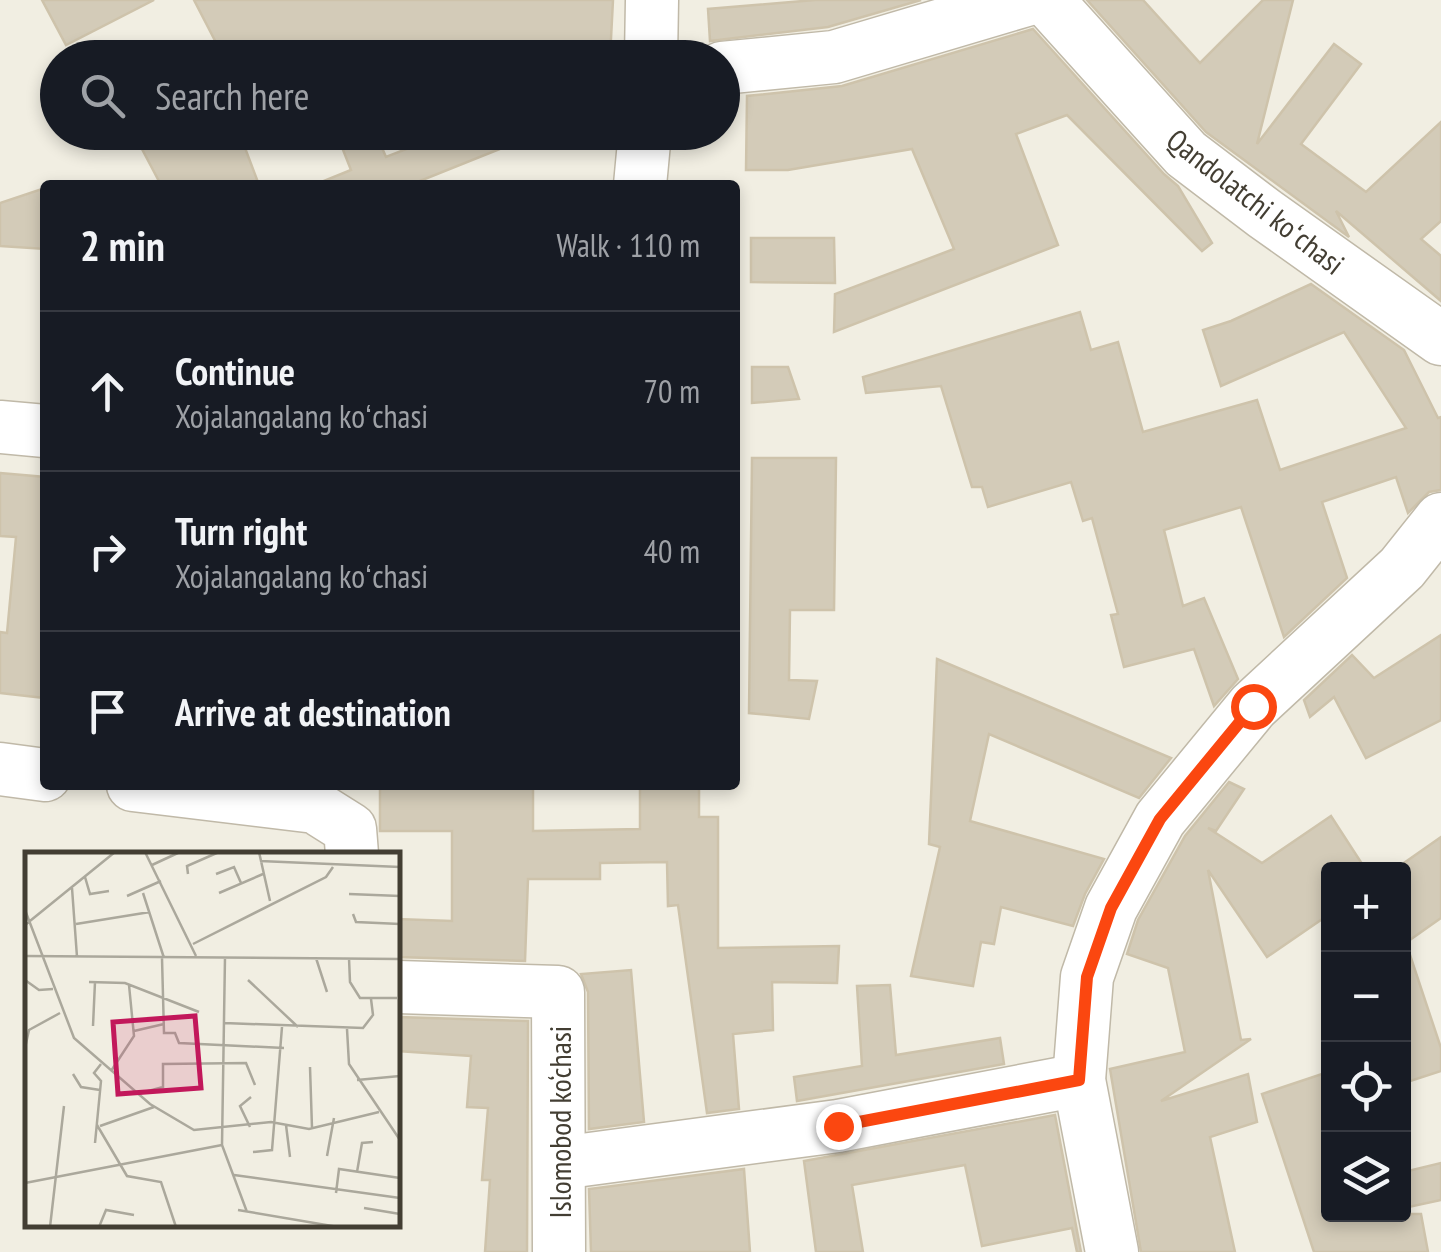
<!DOCTYPE html>
<html lang="en">
<head>
<meta charset="utf-8">
<style>
  body { margin:0; font-family:"PT Sans Narrow",sans-serif; background:#20242c; color:#f1f3f6 }
  .controls { position:absolute; right:30px; bottom:30px; display:grid; overflow:hidden; border-radius:10px; box-shadow:0 5px 15px #0003 }
  .controls button { width:90px; height:90px; display:grid; place-items:center; padding:0; border:0; border-bottom:2px solid #363941; background:#171b24; color:#f1f3f6; font:50px sans-serif }
  .stop { position:absolute; width:30px; height:30px; margin:-22px; border:8px solid #fb4710; border-radius:50%; background:#fff }
  .stop.end { background:#fb4710; border-color:#fff; box-shadow:0 2px 10px #0008 }
  .list { margin:0; padding:0; list-style:none }
  h2 { display:flex; justify-content:space-between; align-items:center; height:130px; margin:0; padding:0 40px; font-size:42px }
  h2 small { font-size:32px; font-weight:400; color:#9ea1a6 }
  .list li { display:grid; grid-template-columns:65px 1fr auto; gap:30px; align-items:center; box-sizing:border-box; height:160px; padding:0 40px; border-top:2px solid #363941 }
  .list b { display:block; font-size:38px; white-space:nowrap }
  .list p { margin:0; font-size:32px; white-space:nowrap; color:#9ea1a6 }
  .list em { font-size:32px; font-style:normal; color:#9ea1a6 }
  .icon { flex:none; width:55px; height:55px; fill:none; stroke:currentColor; stroke-width:2; stroke-linecap:round; stroke-linejoin:round }
  .map { position:relative; flex:none; width:1441px; height:1252px; overflow:hidden }
  .search { position:absolute; background:#171b24; box-shadow:0 5px 15px #0003; left:40px; top:40px; width:700px; height:110px; display:flex; align-items:center; gap:25px; box-sizing:border-box; padding:0 35px; border-radius:55px; color:#9ea1a6; font-size:38px }
  .panel { position:absolute; background:#171b24; box-shadow:0 5px 15px #0003; left:40px; top:180px; width:700px; height:610px; border-radius:10px }
  .map>svg:first-child { display:block }
  .building { fill:#d3cbb8; stroke:#cec3ab; stroke-width:2.5 }
  .lines { fill:none; stroke-linecap:round; stroke-linejoin:round }
  .street-casing { stroke:#c0b9a8; stroke-width:55 }
  .street { stroke:#fff; stroke-width:52 }
  .route { stroke:#fb4710; stroke-width:12 }
  .labels { text-anchor:middle; dominant-baseline:central; stroke-width:10; stroke-linejoin:round; paint-order:stroke }
  .street-label { font-size:30px; fill:#433e33; stroke:#fff }
  .inset-road { fill:none; stroke:#aba89c; stroke-width:2.5 }
  .view { fill:#c2185b; fill-opacity:0.15; stroke:#c2185b; stroke-width:5 }
  .inset-edge { fill:none; stroke:#433e33; stroke-width:5 }
</style>
</head>
<body>
<div class="map">
<svg width="1441" height="1252" viewBox="0 0 1441 1252">
  <rect width="100%" height="100%" fill="#f1eee2"/>
  <!-- building -->
  <g class="building">
    <polygon points="42,0 154,0 66,45"/>
    <polygon points="194,0 613,0 610,58 224,58"/>
    <polygon points="815,0 921,0 828,27 710,41 708,9"/>
    <polygon points="1087,0 1143,0 1200,63 1263,0 1293,0 1257,144 1334,44 1361,64 1301,144 1366,192 1441,122 1441,221 1421,239 1441,256 1441,301 1336,211 1349,237 1206,132"/>
    <polygon points="1033,29 1164,174 1178,186 1212,243 1202,251 1067,115 1016,134 1058,245 834,332 835,294 954,249 912,149 788,170 746,170 747,96 842,86"/>
    <polygon points="133,132 239,132 259,185 161,185"/>
    <polygon points="336,132 375,132 386,157 450,132 537,134 410,185 321,185 321,182 351,170"/>
    <polygon points="45,188 45,249 0,246 0,203"/>
    <polygon points="751,238 834,238 835,283 751,282"/>
    <polygon points="1311,284 1404,350 1438,418 1441,417 1441,490 1429,492 1408,513 1396,477 1322,502 1347,578 1284,637 1241,507 1164,530 1183,606 1204,598 1238,679 1214,706 1194,649 1124,667 1111,615 1118,614 1092,518 1083,521 1071,482 988,507 982,487 972,487 941,386 866,393 863,377 1080,312 1091,350 1118,342 1143,432 1257,400 1280,470 1406,428 1344,332 1221,386 1203,330 1231,321"/>
    <polygon points="752,367 788,367 799,399 752,403"/>
    <polygon points="752,458 836,458 834,610 790,610 789,680 817,681 809,719 749,713"/>
    <polygon points="0,473 45,477 45,698 0,693 0,632 7,633 16,537 0,536"/>
    <polygon points="1441,635 1441,720 1366,758 1334,697 1310,717 1304,700 1352,655 1374,678"/>
    <polygon points="937,659 1171,758 1139,798 989,734 970,821 1104,859 1085,894 1073,926 1001,907 994,944 981,942 973,986 911,976 940,847 929,844"/>
    <polygon points="1229,782 1244,789 1216,831 1208,828 1262,863 1331,816 1366,870 1328,870 1328,915 1267,957 1208,870 1241,1040 1251,1039 1161,1101 1248,1074 1257,1122 1210,1137 1235,1252 1141,1252 1110,1069 1185,1052 1168,968 1127,954 1138,920 1185,836"/>
    <polygon points="380,785 533,785 533,831 640,829 640,785 699,785 699,817 718,817 718,948 839,946 837,983 772,982 773,1030 733,1034 739,1109 707,1113 678,905 668,906 667,862 600,863 600,879 528,879 525,961 398,957 398,919 452,921 452,831 380,831"/>
    <polygon points="1441,837 1441,918 1404,944 1404,863"/>
    <polygon points="1410,955 1441,1048 1441,1071 1404,1083 1404,956"/>
    <polygon points="631,970 644,1122 589,1129 588,992 581,974"/>
    <polygon points="890,985 896,1055 1000,1038 1004,1064 797,1101 794,1077 862,1066 857,986"/>
    <polygon points="398,1017 528,1021 527,1252 485,1252 490,1180 482,1180 488,1108 467,1107 471,1056 398,1051"/>
    <polygon points="1328,1072 1328,1214 1421,1214 1428,1252 1314,1252 1262,1094"/>
    <polygon points="1055,1115 1081,1252 1077,1252 1072,1228 982,1246 965,1165 852,1185 863,1252 816,1252 804,1161"/>
    <polygon points="1441,1163 1441,1200 1404,1208 1404,1172"/>
    <polygon points="744,1169 750,1252 591,1252 589,1189"/>
  </g>
  <g class="lines">
    <!-- street casing -->
    <g class="street-casing">
      <g id="street">
        <polyline points="1047,0 1186,154 1265,214 1441,339"/>
        <polyline points="651,58 652,0"/>
        <polyline points="722,68 834,57 1026,0"/>
        <polyline points="640,185 645,132"/>
        <polyline points="0,427 45,431"/>
        <polyline points="0,769 45,775"/>
        <polyline points="133,785 315,807 350,829 352,854"/>
        <polyline points="398,987 558,992 559,1252"/>
        <polyline points="560,1163 838,1126 1079,1080"/>
        <polyline points="1112,1252 1079,1080 1087,977 1111,908 1160,819 1253,706 1402,568 1441,519"/>
      </g>
    </g>
    <!-- street -->
    <use href="#street" class="street"/>
  </g>
  <g class="lines">
    <!-- route -->
    <polyline class="route" points="838,1126 1079,1080 1087,977 1111,908 1160,819 1253,706"/>
  </g>
  <g class="labels">
    <!-- street labels -->
    <g class="street-label">
      <text transform="translate(1256 201) rotate(38)">Qandolatchi koʻchasi</text>
      <text transform="translate(559 1122) rotate(-90)">Islomobod ko‘chasi</text>
    </g>
  </g>
  <!-- overview -->
  <g transform="translate(25 852)">
    <rect width="375" height="375" fill="#f1eee2"/>
    <path class="inset-road" d="M120,0L171,104M234,0L245,49M235,9L375,15M127,13L155,0M163,22L162,14L194,0M191,22L209,15L216,31M60,25L65,42L84,39M47,36L52,105M118,41L139,106M194,41L238,22M324,42L375,44M102,44L136,29M0,58L49,186L125,252L169,278L246,270L284,277L354,260M328,62L331,70L375,72M51,72L125,60M0,73L90,0M168,92L301,25L308,15M0,104L375,107M200,105L197,293L222,360M137,106L139,181H150L154,191L259,196M291,106L302,140M324,106L325,130L335,146H372M0,128L14,138L28,137M223,128L273,175M64,130L100,131L174,160M199,171L338,176L348,163L346,147M68,174L70,130M322,177L324,212L375,288M109,179L139,172M0,196L4,178L35,161M285,215L287,276M86,219L109,184L104,133M48,222L56,235L75,238M332,228L375,224M116,241L138,235V212L221,211L230,233M72,273L102,324L136,330L151,375M261,273L265,305M75,274L129,255M225,275L215,254L226,245M70,291L76,229L69,221L76,212M228,300L247,298L257,175M302,304L309,266M332,320L337,291L348,290M209,323L375,346M0,331L197,293M311,341L314,317L375,326M339,356L375,362M213,358L313,375M25,375L39,254M74,375L81,358L109,363"/>
    <path class="view" d="M170,164L176,236L93,242L88,170Z"/>
    <rect width="375" height="375" class="inset-edge"/>
  </g>
</svg>
<div class="controls">
<button>+</button>
<button>−</button>
<button><svg class="icon" aria-label="locate" viewBox="0 0 24 24"><circle cx="12" cy="12" r="6"/><path d="M12 2v4M12 18v4M2 12h4M18 12h4"/></svg></button>
<button><svg class="icon" aria-label="layers" viewBox="0 0 24 24"><path d="M12 4l9 5-9 5-9-5zM3 14l9 5 9-5"/></svg></button>
</div>
<div class="stop" style="left:1253px;top:706px"></div>
<div class="stop end" style="left:838px;top:1126px"></div>
<div class="search"><svg class="icon" aria-label="search" viewBox="0 0 24 24"><circle cx="10" cy="10" r="6"/><path d="M15 15l6 6"/></svg>Search here</div>
<section class="panel">
<h2>2 min<small>Walk · 110 m</small></h2>
<ul class="list">
<li><svg class="icon" aria-label="ahead" viewBox="0 0 24 24"><path d="M12 20V5M6 11l6-6 6 6"/></svg><div><b>Continue</b><p>Xojalangalang koʻchasi</p></div><em>70 m</em></li>
<li><svg class="icon" aria-label="right" viewBox="0 0 24 24"><path d="M7 20v-9h11M14 6l5 5-5 5"/></svg><div><b>Turn right</b><p>Xojalangalang koʻchasi</p></div><em>40 m</em></li>
<li><svg class="icon" aria-label="arrive" viewBox="0 0 24 24"><path d="M6 21V4h12l-3 4 3 4H6"/></svg><div><b>Arrive at destination</b></div></li>
</ul>
</section>
</div>
</body>
</html>
